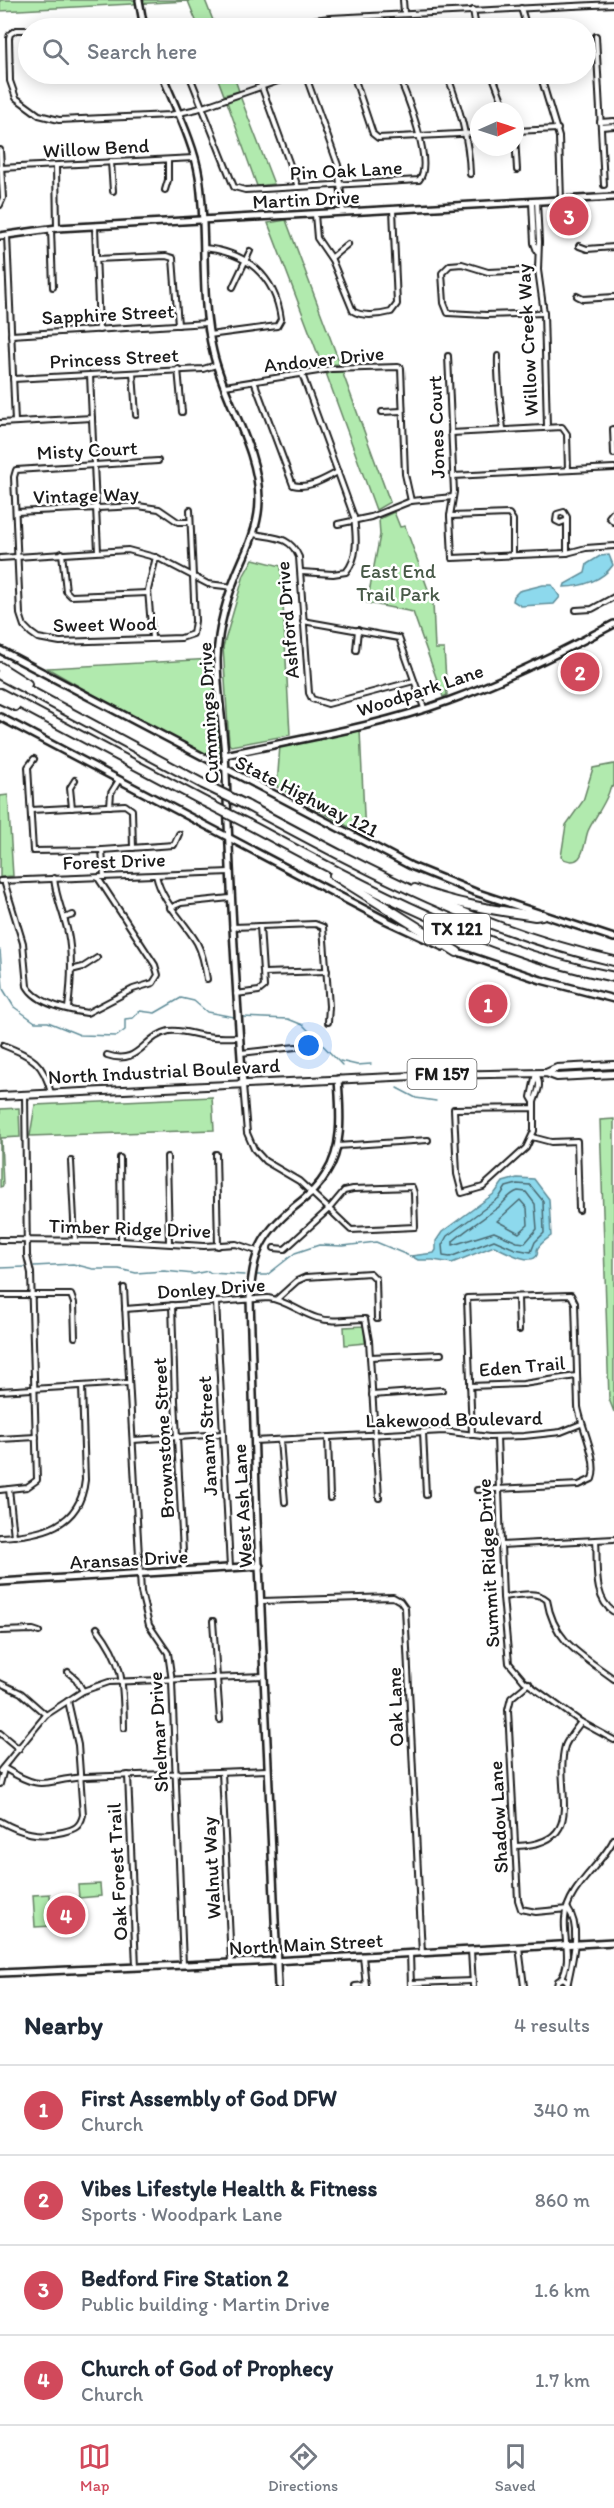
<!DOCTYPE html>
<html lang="en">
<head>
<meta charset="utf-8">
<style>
  body { margin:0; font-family:Itim,sans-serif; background:#f2f2f3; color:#1f2937 }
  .compass { position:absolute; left:470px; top:102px; width:54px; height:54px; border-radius:50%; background:#fff; box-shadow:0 3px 15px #0003; rotate:87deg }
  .you { position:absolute; left:309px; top:1046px; width:21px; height:21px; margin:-15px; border:4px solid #fff; border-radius:50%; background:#1a73e8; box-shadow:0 0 0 9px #1a73e833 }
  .badge { display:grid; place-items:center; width:39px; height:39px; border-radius:50%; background:#d1495b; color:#fff; font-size:20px; font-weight:700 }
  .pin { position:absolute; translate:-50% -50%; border:3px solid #fff; box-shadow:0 2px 6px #0006 }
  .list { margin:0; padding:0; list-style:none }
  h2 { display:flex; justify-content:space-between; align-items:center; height:78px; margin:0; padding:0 24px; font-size:26px }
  h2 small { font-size:20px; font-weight:400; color:#747a83 }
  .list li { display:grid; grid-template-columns:39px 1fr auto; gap:18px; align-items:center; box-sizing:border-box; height:90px; padding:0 24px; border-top:2px solid #e0e1e3 }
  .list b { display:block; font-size:22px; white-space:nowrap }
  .list p { margin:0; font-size:20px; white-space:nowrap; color:#747a83 }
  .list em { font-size:20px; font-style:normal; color:#747a83 }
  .icon { flex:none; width:33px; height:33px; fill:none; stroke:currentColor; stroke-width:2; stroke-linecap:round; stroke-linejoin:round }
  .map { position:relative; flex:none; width:614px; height:1986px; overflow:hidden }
  .search { position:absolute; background:#fff; box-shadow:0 3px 15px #0003; left:18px; right:18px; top:18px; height:66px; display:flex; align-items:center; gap:15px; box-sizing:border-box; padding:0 21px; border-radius:33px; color:#747a83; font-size:22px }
  .sheet { height:438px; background:#fff }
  nav { display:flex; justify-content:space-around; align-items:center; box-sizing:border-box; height:84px; border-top:2px solid #e0e1e3; background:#fff; font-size:16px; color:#747a83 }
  nav a { display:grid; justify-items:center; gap:3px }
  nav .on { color:#d1495b }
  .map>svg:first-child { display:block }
  .green { fill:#b1eaae; stroke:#668365; stroke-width:1.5 }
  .water { fill:#8dd9ed; stroke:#608d99; stroke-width:1.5 }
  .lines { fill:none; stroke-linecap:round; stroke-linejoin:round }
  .shore { stroke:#496870; stroke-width:1.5 }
  .stream { stroke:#608d99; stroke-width:1.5 }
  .street-casing { stroke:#1c1c1c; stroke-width:8 }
  .secondary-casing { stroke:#1c1c1c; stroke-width:10 }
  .primary-casing { stroke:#1c1c1c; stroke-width:10 }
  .highway-casing { stroke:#1c1c1c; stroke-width:12 }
  .street { stroke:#fff; stroke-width:4 }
  .secondary { stroke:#fff; stroke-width:5 }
  .primary { stroke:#fff; stroke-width:6 }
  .highway { stroke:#fff; stroke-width:8 }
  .highway-bridge-casing { stroke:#1c1c1c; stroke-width:12; stroke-linecap:butt }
  .highway-bridge { stroke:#fff; stroke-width:8 }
  .labels { text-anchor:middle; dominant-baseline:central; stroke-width:5; stroke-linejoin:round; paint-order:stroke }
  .shield { fill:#fff; stroke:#606060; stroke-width:1.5 }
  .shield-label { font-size:18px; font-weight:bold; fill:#1c1c1c }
  .street-label { font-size:20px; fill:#1c1c1c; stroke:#fff }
  .park-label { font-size:20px; fill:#495a48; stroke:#fff }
</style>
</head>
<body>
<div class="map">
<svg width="614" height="1986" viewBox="0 0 614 1986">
  <rect width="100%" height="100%" fill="#fff"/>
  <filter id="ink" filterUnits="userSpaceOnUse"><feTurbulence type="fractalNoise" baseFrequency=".0167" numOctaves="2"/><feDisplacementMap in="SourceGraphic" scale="12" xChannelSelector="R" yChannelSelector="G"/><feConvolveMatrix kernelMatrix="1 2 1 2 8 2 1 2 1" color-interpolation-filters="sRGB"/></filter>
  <g filter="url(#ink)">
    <!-- green -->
    <g class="green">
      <polygon points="0,0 205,0 216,28 199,28 188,1 0,11"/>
      <polygon points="216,74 233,74 239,91 224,95"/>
      <polygon points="240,96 274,184 257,186 227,102"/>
      <polygon points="286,220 340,364 322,365 268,223"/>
      <polygon points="342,371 390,502 376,510 326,373"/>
      <polygon points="394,512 400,527 405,526 433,603 435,649 444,649 447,695 443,697 413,612 367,603 380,535 379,519"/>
      <polygon points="253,559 281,566 290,735 231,746 229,744 223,647 244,575"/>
      <polygon points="213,659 220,757 215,760 138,720 47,668"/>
      <polygon points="360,730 365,836 277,787 280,745"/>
      <path d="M614,764V786L610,788C608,800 594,818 588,831C585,839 585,851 579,858C574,863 566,861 561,857L566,825L583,801L593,768Z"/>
      <polygon points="8,795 13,876 0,877 0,796"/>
      <polygon points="212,1097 214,1130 30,1136 35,1105"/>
      <polygon points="19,1108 20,1137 1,1138 3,1186 0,1187 0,1109"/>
      <polygon points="614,1119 614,1412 609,1399 600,1120"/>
      <polygon points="364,1326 365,1343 345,1345 344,1327"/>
      <polygon points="100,1884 101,1896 79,1898 78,1885"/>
      <polygon points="50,1894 52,1926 35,1927 33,1895"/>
    </g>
    <!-- water -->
    <g class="water">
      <path d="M609,555L613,565C603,580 582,587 564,587L565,584L585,573L587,564L600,556Z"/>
      <polygon points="543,585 552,585 560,597 554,604 521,606 513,601 514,596 519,591"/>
      <path d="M517,1178L534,1179L549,1199L551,1236C547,1239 539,1244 537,1250C537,1251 538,1253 537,1255C532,1267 501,1249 494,1246L452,1263L433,1260H418L411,1256L434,1253L436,1250V1241L442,1232L495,1193L503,1182Z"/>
    </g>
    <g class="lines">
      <!-- shore -->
      <g class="shore">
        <polygon points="517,1184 530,1185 543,1201 544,1233 535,1242 531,1252 515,1249 494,1240 450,1257 443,1256 442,1245 447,1236 499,1198 506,1187"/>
        <path d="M518,1191L526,1192L535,1204L537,1229L525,1243L517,1242L494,1232L453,1245V1241C467,1229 481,1220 496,1209C505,1203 508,1194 518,1191Z"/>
        <polygon points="520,1200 527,1208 528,1225 519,1233 497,1221"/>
      </g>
      <!-- stream -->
      <g class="stream">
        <polyline points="0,950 3,989 14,1007 35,1022 48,1022 80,1035 117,1036 125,1030 125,1019 133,1018 140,1011 155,1013 181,998 194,1001 207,1012 234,1017"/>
        <polyline points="243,1017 288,1019 303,1025 342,1065"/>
        <polyline points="340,1061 357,1065 371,1064"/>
        <polyline points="397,1088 416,1098 436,1101"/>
        <polyline points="34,1266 73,1264 93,1269 119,1269 136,1273 164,1271 194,1274 208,1271 211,1273 244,1275"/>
        <polyline points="0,1268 25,1267"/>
        <polyline points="255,1275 267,1275 295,1253 319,1245 343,1246 376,1242 412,1257"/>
      </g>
      <!-- street casing -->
      <g class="street-casing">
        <g id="street">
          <polyline points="403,0 404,13"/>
          <polyline points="521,8 527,28"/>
          <polyline points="473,10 476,28"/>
          <polyline points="101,28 165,26 171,28"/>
          <polyline points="299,28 313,20 330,18 614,4"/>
          <polyline points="28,30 16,30 10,34 9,38 10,81 16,98 39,115 59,120 170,115 197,109 298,74"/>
          <polyline points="596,36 604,185"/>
          <polyline points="52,74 51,77 56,79 95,77 105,74"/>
          <path d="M189,74L234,187L245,190L419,180C434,164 407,93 397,74"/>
          <polyline points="257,74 298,187"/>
          <polyline points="305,74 338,165 343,212"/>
          <polyline points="353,74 373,134 378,138 479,133"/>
          <path d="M447,74C459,107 469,138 470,174"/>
          <polyline points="492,74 506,111"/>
          <polyline points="540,74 559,137 561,200"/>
          <polyline points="600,122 614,121"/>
          <polyline points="601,127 614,126"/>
          <polyline points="515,131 558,129"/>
          <polyline points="515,136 517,170"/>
          <polyline points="0,150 3,198 0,205"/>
          <polyline points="111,162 113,191"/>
          <polyline points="56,166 57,228"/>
          <polyline points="0,168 194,158"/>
          <polyline points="165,190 168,180 168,160"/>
          <polyline points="537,201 539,242 538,270 544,313 547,427"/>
          <polyline points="532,202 534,243 537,251"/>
          <path d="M315,214L317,238L332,260L353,311C362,317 380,315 391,312L397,304L393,209"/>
          <polyline points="95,227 99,330"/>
          <polyline points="51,229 53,287"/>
          <polyline points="7,235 15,422"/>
          <polyline points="579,246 587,249 614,247"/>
          <path d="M204,248C246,252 275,275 281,319L277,326L209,335"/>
          <polyline points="331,258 348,244"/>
          <polyline points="96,259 166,256 173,258 178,325"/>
          <polyline points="538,270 488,272 462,264 450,265 442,273 444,303 448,313 486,315 544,313"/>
          <polyline points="233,287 250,251"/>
          <polyline points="577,296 583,299 614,297"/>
          <polyline points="11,335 208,323"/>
          <polyline points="448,356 454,492 450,516 452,558 567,553 586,548 614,546"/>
          <path d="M498,356C497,381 501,405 503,430"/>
          <polyline points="178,369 182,412"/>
          <polyline points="133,373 136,415"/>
          <polyline points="90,375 98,551"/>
          <polyline points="13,379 203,369 216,365"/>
          <path d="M254,381L293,485C309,489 324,479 338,472"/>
          <polyline points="225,386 331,369 398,367 401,368 405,474 411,501"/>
          <polyline points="382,412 402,411"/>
          <polyline points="0,423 92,418"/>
          <polyline points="613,429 614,454"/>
          <polyline points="451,433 562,427 567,434 568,470"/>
          <polyline points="158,461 16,470 14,477 20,614 24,626 31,633 38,638 60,642 181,638 193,634 195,621 190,510"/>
          <polyline points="453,476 614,468"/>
          <polyline points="614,511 609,517 614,522"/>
          <polyline points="16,512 138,506 159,509 178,522 190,522"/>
          <polyline points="450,516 509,514 513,520 513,555"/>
          <polyline points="565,521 560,523 556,521 557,514 564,512 567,517 567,553"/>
          <polyline points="338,524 371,517 411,501 453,497"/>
          <path d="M254,534C275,538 290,536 299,557L309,693L312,699L328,704L414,681"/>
          <polyline points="62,553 66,591 71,596 148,593"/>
          <polyline points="0,558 128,550 158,558 208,584 233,587"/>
          <path d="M301,572L333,574L346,572C359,557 356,536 354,517L302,374"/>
          <polyline points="576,610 592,609 614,597"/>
          <polyline points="303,621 399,638 424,708"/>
          <polyline points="152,638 148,590 156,557"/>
          <polyline points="356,650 358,630"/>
          <polyline points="34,759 28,767 33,851 102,850 174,845 179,834"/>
          <polyline points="110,806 111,793 119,780"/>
          <polyline points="72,808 70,788 75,780"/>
          <polyline points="31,810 125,805 132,810 133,848"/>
          <polyline points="102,850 104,877"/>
          <path d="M156,875C162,903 183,919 197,943C203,954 205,966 207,979"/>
          <path d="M54,878C56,899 64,914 68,933C73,957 71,984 68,1008"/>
          <polyline points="0,881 230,872"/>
          <path d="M4,881L23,943L27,986C37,1004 67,1010 87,1013L133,989L153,983L158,975L155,965L98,878"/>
          <polyline points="170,908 181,903 230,898"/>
          <polyline points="64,918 73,915"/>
          <polyline points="232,927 315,924 323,927 329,1006 328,1022"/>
          <polyline points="71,970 83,967 97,958"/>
          <polyline points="264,973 327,971"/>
          <polyline points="236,994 259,991 264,987 260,926"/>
          <path d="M3,1045C32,1057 43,1061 51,1093"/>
          <polyline points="241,1053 296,1047"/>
          <path d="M107,1055C140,1066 142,1037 169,1031C182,1029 194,1035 206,1036C217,1038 228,1037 240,1037"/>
          <path d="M536,1073C542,1086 538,1090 534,1102L531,1097Z"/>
          <polyline points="243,1085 247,1133 254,1149 265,1161 299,1181 329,1209 344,1191 353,1189 412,1187 414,1193 415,1227 351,1230 329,1209 285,1249 274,1248"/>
          <polyline points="534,1108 454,1109 457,1174 462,1193 483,1187 526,1148 534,1131 534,1102"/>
          <polyline points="532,1137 551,1142 577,1141 579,1210"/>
          <polyline points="337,1146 428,1140"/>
          <polyline points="216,1154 218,1246"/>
          <polyline points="167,1157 169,1243"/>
          <polyline points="120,1158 121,1241"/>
          <polyline points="71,1161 75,1240"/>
          <polyline points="0,1240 121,1241 204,1246 236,1244 257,1251"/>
          <polyline points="124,1288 141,1592 149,1625 168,1653 172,1681 183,1965"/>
          <polyline points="0,1295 71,1295 74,1303 75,1337"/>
          <polyline points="518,1298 519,1330"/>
          <polyline points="277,1299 297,1281 306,1277 370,1273 376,1279 377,1319"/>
          <polyline points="216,1302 230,1567"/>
          <polyline points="172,1305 175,1400 184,1571"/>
          <path d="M125,1309L268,1298C286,1300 300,1313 317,1318C334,1323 348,1319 365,1319L369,1341L379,1498"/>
          <polyline points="370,1357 441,1354"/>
          <polyline points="470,1386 523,1384 576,1376"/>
          <polyline points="0,1391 128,1383"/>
          <polyline points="372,1395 442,1390"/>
          <polyline points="423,1432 426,1495"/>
          <path d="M472,1435L467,1298L571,1295L575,1303L578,1407C581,1426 599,1461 592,1479L579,1485L477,1490"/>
          <polyline points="328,1437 330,1498"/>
          <polyline points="497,1437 503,1597 509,1663 524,1681 581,1722 614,1740"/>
          <polyline points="0,1439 36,1437"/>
          <polyline points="133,1440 223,1434"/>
          <polyline points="280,1440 285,1502"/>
          <polyline points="254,1441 444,1431 489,1437 524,1436 561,1432 581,1424"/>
          <polyline points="9,1489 14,1536"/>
          <polyline points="0,1490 27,1487 37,1480 31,1273 27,1256 25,1095"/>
          <path d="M0,1537C40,1535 80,1528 85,1480L82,1386"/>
          <path d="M596,1540C598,1563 592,1599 614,1612"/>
          <polyline points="501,1545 614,1539"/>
          <path d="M503,1597C516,1596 536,1590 547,1600C554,1643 582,1655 614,1679"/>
          <polyline points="262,1601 393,1597 400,1601 405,1608 422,1953"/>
          <polyline points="213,1621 220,1720"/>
          <path d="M97,1628C125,1664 123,1685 124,1728"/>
          <polyline points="0,1631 33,1630 39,1632"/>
          <polyline points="68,1672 76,1679 83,1691"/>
          <polyline points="0,1683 21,1693 46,1715"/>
          <polyline points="529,1683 511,1698 508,1710 518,1900 521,1909 536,1912 568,1909"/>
          <polyline points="0,1733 19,1749"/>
          <path d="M4,1768C45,1793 42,1780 85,1777L268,1770"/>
          <polyline points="0,1771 46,1715 83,1691 109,1682 264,1676"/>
          <polyline points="222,1772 231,1962"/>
          <polyline points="128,1775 136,1967"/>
          <polyline points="0,1784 4,1769"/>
          <path d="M0,1821C21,1833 39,1838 63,1832C75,1829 80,1827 83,1815L78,1745L68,1701"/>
          <path d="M516,1846C590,1844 553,1789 565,1746C568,1738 576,1729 581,1722"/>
          <polyline points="519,1947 524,1986"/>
          <polyline points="471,1950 473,1986"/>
          <polyline points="410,1953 411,1986"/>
          <polyline points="363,1956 366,1986"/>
          <path d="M561,1979C573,1960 563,1939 565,1918C567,1888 602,1865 614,1839"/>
          <path d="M568,1982C572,1961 582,1928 568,1909"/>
          <polyline points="411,1983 473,1981"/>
          <polyline points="355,1986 366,1985"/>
          <polyline points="557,1986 558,1981 563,1978 567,1981 568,1986"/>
        </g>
      </g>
      <!-- secondary casing -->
      <g class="secondary-casing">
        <g id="secondary">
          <polyline points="139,0 144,28"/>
          <path d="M162,74C174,105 194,143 199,176C208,234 199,294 213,352C224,401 259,448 259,500C259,521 252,540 243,559C229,590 218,625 217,659C217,697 225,735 226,773C230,877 235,980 243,1084"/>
          <polyline points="0,236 57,228 614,197"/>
          <polyline points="0,650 411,866 475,892 614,938"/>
          <polyline points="0,717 385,920 443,947"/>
          <path d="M225,755C299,739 377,727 448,701C505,680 560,653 614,624"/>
          <polyline points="455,951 541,980 614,999"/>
          <polyline points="0,1582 260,1566"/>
          <polyline points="0,1973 255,1962 614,1942"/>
          <path d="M278,1986L257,1521L250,1299C252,1255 260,1235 294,1207C306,1198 318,1188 326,1174C344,1147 340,1111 338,1079"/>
        </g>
      </g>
      <!-- primary casing -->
      <g class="primary-casing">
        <g id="primary">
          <polyline points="546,1073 557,1068 614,1065"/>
          <polyline points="0,1096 435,1075 546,1073 557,1077 614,1074"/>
        </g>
      </g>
      <!-- highway casing -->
      <g class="highway-casing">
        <g id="highway">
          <polyline points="0,667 27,684"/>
          <polyline points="0,675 203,784"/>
          <polyline points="0,693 205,802"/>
          <polyline points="0,699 15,706"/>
          <path d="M246,805C369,871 477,930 614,961"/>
          <path d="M248,824C365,887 482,951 614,977"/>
          <polyline points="334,875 457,952"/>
          <path d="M415,889C454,904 494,910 535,916L542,915"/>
        </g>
      </g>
      <!-- street -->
      <use href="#street" class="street"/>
      <!-- secondary -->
      <use href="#secondary" class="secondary"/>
      <!-- primary -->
      <use href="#primary" class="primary"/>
      <!-- highway -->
      <use href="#highway" class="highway"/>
      <!-- highway-bridge casing -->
      <g class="highway-bridge-casing">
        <g id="highway-bridge">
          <polyline points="203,784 246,805"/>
          <polyline points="205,802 248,824"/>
        </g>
      </g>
      <!-- highway-bridge -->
      <use href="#highway-bridge" class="highway-bridge"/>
    </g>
  </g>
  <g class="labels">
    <!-- shield labels -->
    <g class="shield">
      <rect x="424" y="914" width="66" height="30" rx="4.5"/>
      <rect x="407.5" y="1059" width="69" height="30" rx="4.5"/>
    </g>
    <g class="shield-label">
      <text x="457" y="929">TX 121</text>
      <text x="442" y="1074">FM 157</text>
    </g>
    <!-- street labels -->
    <g class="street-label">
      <text transform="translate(96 148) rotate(-3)">Willow Bend</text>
      <text transform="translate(346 170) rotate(-3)">Pin Oak Lane</text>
      <text transform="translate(306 199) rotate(-3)">Martin Drive</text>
      <text transform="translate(108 314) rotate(-3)">Sapphire Street</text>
      <text transform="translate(527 340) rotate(-93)">Willow Creek Way</text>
      <text transform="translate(114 358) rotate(-3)">Princess Street</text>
      <text transform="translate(324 359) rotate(-6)">Andover Drive</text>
      <text transform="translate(436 427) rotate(-92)">Jones Court</text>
      <text transform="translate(87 450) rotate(-3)">Misty Court</text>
      <text transform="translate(86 495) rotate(-2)">Vintage Way</text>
      <text transform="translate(287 620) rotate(-95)">Ashford Drive</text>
      <text transform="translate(105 624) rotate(-1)">Sweet Wood</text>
      <text transform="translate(420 690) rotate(-18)">Woodpark Lane</text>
      <text transform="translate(208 713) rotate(-93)">Cummings Drive</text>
      <text transform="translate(307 796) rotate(27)">State Highway 121</text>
      <text transform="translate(114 861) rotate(-2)">Forest Drive</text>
      <text transform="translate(164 1071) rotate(-3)">North Industrial Boulevard</text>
      <text transform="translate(130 1228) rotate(2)">Timber Ridge Drive</text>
      <text transform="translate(211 1288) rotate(-4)">Donley Drive</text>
      <text transform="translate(522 1366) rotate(-5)">Eden Trail</text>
      <text transform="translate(454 1419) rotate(-1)">Lakewood Boulevard</text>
      <text transform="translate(207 1436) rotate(-93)">Janann Street</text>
      <text transform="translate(163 1438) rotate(-93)">Brownstone Street</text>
      <text transform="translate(242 1506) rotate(-93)">West Ash Lane</text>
      <text transform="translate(129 1559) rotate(-3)">Aransas Drive</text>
      <text transform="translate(488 1563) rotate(-93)">Summit Ridge Drive</text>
      <text transform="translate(395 1707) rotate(-92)">Oak Lane</text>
      <text transform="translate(158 1732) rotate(-93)">Shelmar Drive</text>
      <text transform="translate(498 1817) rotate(-93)">Shadow Lane</text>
      <text transform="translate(211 1868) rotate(-93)">Walnut Way</text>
      <text transform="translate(117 1872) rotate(-93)">Oak Forest Trail</text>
      <text transform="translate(306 1944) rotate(-3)">North Main Street</text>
    </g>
    <!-- park labels -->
    <g class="park-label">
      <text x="398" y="571">East End<tspan x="398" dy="23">Trail Park</tspan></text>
    </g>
  </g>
</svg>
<svg class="compass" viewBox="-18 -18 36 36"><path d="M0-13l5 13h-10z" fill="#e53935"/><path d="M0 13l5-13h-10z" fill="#747a83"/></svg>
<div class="you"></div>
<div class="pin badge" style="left:488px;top:1004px">1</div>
<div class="pin badge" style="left:580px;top:672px">2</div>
<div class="pin badge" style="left:569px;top:216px">3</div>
<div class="pin badge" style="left:66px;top:1915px">4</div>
<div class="search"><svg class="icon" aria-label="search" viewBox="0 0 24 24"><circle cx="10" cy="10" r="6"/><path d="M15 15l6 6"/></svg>Search here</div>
</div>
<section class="sheet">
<h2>Nearby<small>4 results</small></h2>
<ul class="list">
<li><span class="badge">1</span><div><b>First Assembly of God DFW</b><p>Church</p></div><em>340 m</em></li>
<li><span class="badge">2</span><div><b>Vibes Lifestyle Health &amp; Fitness</b><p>Sports · Woodpark Lane</p></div><em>860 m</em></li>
<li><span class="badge">3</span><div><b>Bedford Fire Station 2</b><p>Public building · Martin Drive</p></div><em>1.6 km</em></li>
<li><span class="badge">4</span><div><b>Church of God of Prophecy</b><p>Church</p></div><em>1.7 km</em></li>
</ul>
</section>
<nav>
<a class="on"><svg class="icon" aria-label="map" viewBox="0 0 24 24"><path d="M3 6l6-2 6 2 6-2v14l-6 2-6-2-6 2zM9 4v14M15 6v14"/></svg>Map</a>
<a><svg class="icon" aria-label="directions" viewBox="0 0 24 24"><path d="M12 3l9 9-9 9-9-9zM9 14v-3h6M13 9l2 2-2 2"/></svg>Directions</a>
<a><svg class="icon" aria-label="saved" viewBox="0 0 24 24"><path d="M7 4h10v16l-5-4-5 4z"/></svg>Saved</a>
</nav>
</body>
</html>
